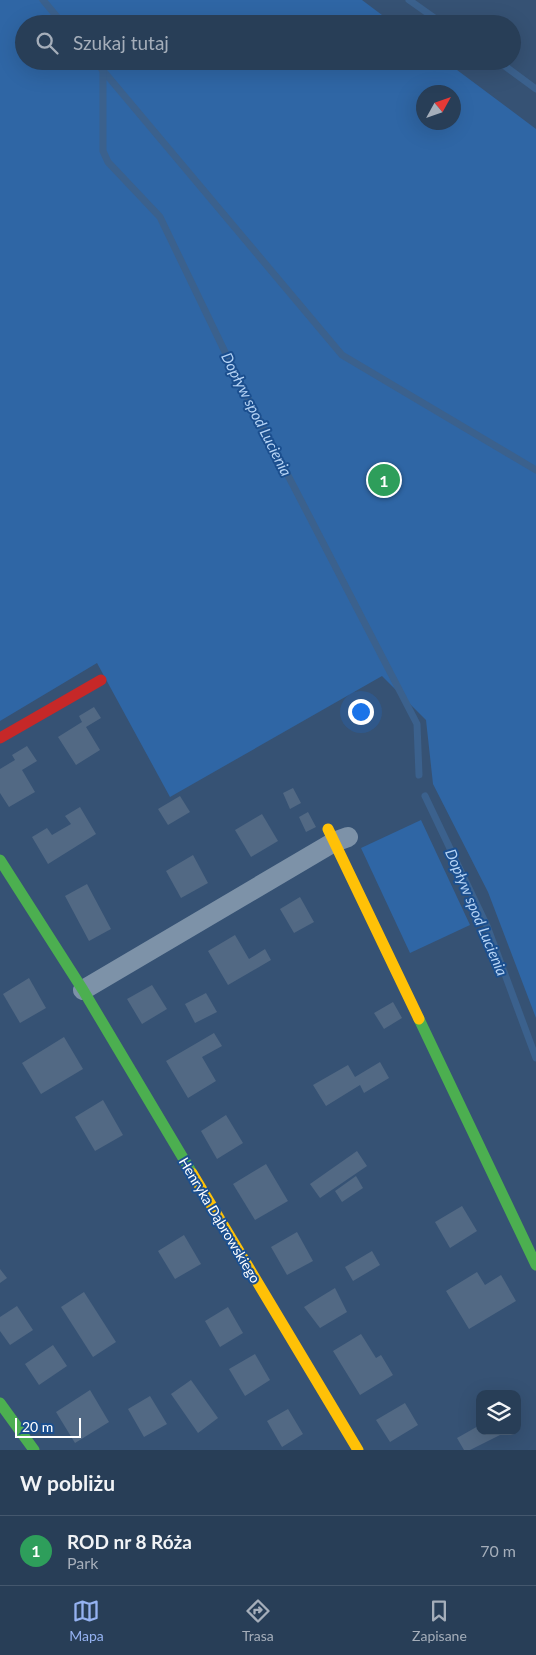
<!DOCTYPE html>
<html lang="pl">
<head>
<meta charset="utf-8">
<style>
  body { margin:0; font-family:Lato,sans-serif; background:#30455d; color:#f1f3f6 }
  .controls { position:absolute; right:15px; bottom:15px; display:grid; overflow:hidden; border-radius:10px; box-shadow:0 5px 20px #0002 }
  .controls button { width:45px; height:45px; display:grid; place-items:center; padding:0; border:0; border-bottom:1px solid #44576d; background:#283e57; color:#f1f3f6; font:25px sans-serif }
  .compass { position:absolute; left:416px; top:85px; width:45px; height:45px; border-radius:50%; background:#283e57; box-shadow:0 5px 20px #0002; rotate:50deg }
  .scale { position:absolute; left:15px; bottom:12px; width:66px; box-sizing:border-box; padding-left:5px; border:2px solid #fff; border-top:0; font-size:14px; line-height:18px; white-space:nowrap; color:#fff; -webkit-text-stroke:4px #1b4f8f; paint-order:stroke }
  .you { position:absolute; left:360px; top:711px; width:18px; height:18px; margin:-12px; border:4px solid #fff; border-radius:50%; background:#1a73e8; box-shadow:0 0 0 8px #1a73e833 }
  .badge { display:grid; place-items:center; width:32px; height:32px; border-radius:50%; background:#95b2f1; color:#fff; font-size:16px; font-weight:700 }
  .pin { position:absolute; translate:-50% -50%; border:2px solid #fff; box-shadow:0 1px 5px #0006 }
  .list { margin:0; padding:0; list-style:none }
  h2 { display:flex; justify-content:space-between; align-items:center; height:65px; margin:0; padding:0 20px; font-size:21px }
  h2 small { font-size:16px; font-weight:400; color:#a5aeba }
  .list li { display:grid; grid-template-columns:32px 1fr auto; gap:15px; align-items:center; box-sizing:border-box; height:70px; padding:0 20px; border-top:1px solid #44576d }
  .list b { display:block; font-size:19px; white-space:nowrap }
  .list p { margin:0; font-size:16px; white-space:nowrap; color:#a5aeba }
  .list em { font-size:16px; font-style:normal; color:#a5aeba }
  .icon { flex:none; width:28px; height:28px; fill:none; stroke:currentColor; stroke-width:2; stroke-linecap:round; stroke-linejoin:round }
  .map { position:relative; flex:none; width:536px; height:1450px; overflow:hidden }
  .search { position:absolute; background:#283e57; box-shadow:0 5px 20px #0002; left:15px; right:15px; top:15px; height:55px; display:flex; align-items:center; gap:12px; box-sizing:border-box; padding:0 18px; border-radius:28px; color:#a5aeba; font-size:19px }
  .sheet { height:135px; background:#283e57 }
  nav { display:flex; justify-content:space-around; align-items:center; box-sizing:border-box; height:70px; border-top:1px solid #44576d; background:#283e57; font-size:14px; color:#a5aeba }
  nav a { display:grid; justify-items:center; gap:2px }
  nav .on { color:#95b2f1 }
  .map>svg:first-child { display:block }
  .green { fill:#2f66a5; fill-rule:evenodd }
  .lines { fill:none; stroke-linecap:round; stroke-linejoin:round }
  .stream { stroke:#3b618d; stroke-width:7 }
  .building { fill:#526984 }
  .street { stroke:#7d92a8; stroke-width:20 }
  .fast { stroke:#4caf50; stroke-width:11 }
  .slow { stroke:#ffc107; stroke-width:11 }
  .jam { stroke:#c62828; stroke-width:11 }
  .labels { text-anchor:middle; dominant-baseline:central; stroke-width:4; stroke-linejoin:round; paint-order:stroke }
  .street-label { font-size:14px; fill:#fff; stroke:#1b4f8f }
  .water-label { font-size:15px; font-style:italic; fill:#b5d3f5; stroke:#1b4f8f }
</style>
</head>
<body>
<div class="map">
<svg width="536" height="1450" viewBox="0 0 536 1450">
  <rect width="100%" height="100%" fill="#365274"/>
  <!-- green -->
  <g class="green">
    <path d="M0,0H362L394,24H24V61H445L536,129V1018L488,892L433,784L426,720L382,676L170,797L97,663L0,721ZM424,92H454V122H424Z"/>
    <polygon points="421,820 470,925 410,953 361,848"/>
  </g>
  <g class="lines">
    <!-- stream -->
    <g class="stream">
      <polyline points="43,0 63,24"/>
      <polyline points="409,0 443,24"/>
      <polyline points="95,61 342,355 536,470"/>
      <polyline points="498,61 536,89"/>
      <polyline points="103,71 103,151 108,162 160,217 238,379 417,724 419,775"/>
      <polyline points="425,796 487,926 536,1058"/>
    </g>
  </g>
  <!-- building -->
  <g class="building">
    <polygon points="94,707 101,718 86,727 100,750 76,765 58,737 82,722 79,716"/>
    <polygon points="27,746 37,761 22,770 35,792 9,807 0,793 0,769 15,760 12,755"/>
    <polygon points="293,788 301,803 290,809 283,793"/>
    <polygon points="180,796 190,812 168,825 158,809"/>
    <polygon points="80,807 96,834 48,864 32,837 47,828 52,835 71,824 65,816"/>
    <polygon points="308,812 316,827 306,832 299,817"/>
    <polygon points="262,814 278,841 251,857 235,830"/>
    <polygon points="193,855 208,883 181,898 166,871"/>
    <polygon points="87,884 111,929 89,941 65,896"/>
    <polygon points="300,897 314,922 294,933 280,909"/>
    <polygon points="235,935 249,959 265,949 271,960 228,985 208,951"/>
    <polygon points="29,978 46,1008 20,1023 3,994"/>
    <polygon points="152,985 167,1009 142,1024 127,999"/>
    <polygon points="206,993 217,1012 195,1023 185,1004"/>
    <polygon points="393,1002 402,1018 384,1029 374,1013"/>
    <polygon points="214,1033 222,1046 202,1057 216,1081 188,1098 166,1061"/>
    <polygon points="64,1037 83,1069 41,1094 22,1063"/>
    <polygon points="380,1062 389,1078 364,1093 360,1085 326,1106 313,1085 348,1065 355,1077"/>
    <polygon points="103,1100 123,1135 95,1151 75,1117"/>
    <polygon points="226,1115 243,1143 217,1159 201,1131"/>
    <polygon points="357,1151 367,1166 320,1198 310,1184"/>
    <polygon points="266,1164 288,1201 255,1220 233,1184"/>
    <polygon points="356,1176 363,1188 342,1202 335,1191"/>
    <polygon points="462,1206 477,1231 450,1248 435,1222"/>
    <polygon points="297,1232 313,1261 287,1275 271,1247"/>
    <polygon points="184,1235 201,1264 175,1279 158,1251"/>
    <polygon points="372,1251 380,1265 353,1281 345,1267"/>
    <polygon points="0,1269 7,1278 0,1283"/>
    <polygon points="477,1272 485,1285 501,1275 516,1301 469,1329 446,1291"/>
    <polygon points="335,1288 347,1312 320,1328 304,1307"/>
    <polygon points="84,1292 116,1342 93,1357 61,1307"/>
    <polygon points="17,1306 33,1330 10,1345 0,1331 0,1317"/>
    <polygon points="228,1307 243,1333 220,1347 205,1321"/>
    <polygon points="361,1334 376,1358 381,1355 393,1375 360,1395 333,1351"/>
    <polygon points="53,1345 67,1366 39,1385 25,1364"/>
    <polygon points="255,1354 270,1380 245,1396 229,1369"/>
    <polygon points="191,1380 218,1418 198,1433 171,1394"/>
    <polygon points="90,1390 109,1422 75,1443 56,1412"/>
    <polygon points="150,1396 167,1424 144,1437 128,1409"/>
    <polygon points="405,1403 418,1425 390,1442 376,1420"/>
    <polygon points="288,1409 303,1434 282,1447 267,1421"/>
    <polygon points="480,1425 480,1431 500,1431 502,1434 470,1450 464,1450 457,1438"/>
  </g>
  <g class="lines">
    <!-- street -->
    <polyline class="street" points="83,990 334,842 348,837"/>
    <!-- fast -->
    <g class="fast">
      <polyline points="0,860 83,990 192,1173"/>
      <polyline points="419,1019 536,1265"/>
      <polyline points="0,1403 34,1450"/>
    </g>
    <!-- slow -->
    <g class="slow">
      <polyline points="328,829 419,1019"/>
      <polyline points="192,1173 358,1450"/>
    </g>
    <!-- jam -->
    <polyline class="jam" points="0,738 101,680"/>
  </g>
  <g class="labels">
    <!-- street labels -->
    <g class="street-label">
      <text transform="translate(220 1220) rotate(59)">Henryka Dąbrowskiego</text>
    </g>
    <!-- water labels -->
    <g class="water-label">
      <text transform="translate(257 414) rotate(63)">Dopływ spod Lucienia</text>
      <text transform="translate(477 912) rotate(67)">Dopływ spod Lucienia</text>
    </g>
  </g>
</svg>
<div class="controls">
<button><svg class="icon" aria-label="layers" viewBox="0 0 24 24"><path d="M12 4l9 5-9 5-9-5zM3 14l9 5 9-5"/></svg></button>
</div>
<svg class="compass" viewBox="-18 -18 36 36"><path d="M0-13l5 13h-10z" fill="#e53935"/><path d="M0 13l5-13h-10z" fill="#a5aeba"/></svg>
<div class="scale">20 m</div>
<div class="you"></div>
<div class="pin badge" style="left:384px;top:480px;background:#2e9e5b">1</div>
<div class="search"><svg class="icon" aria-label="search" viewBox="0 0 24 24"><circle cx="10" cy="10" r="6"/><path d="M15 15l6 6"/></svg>Szukaj tutaj</div>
</div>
<section class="sheet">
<h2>W pobliżu<small></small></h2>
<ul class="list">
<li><span class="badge" style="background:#2e9e5b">1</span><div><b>ROD nr 8 Róża</b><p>Park</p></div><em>70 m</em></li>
</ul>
</section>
<nav>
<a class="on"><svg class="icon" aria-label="map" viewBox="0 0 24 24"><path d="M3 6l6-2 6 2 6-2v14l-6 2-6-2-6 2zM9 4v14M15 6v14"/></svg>Mapa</a>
<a><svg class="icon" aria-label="directions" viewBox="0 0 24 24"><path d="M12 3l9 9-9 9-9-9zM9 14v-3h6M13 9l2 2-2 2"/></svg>Trasa</a>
<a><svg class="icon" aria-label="saved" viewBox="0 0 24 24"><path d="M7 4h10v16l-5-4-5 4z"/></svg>Zapisane</a>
</nav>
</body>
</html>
